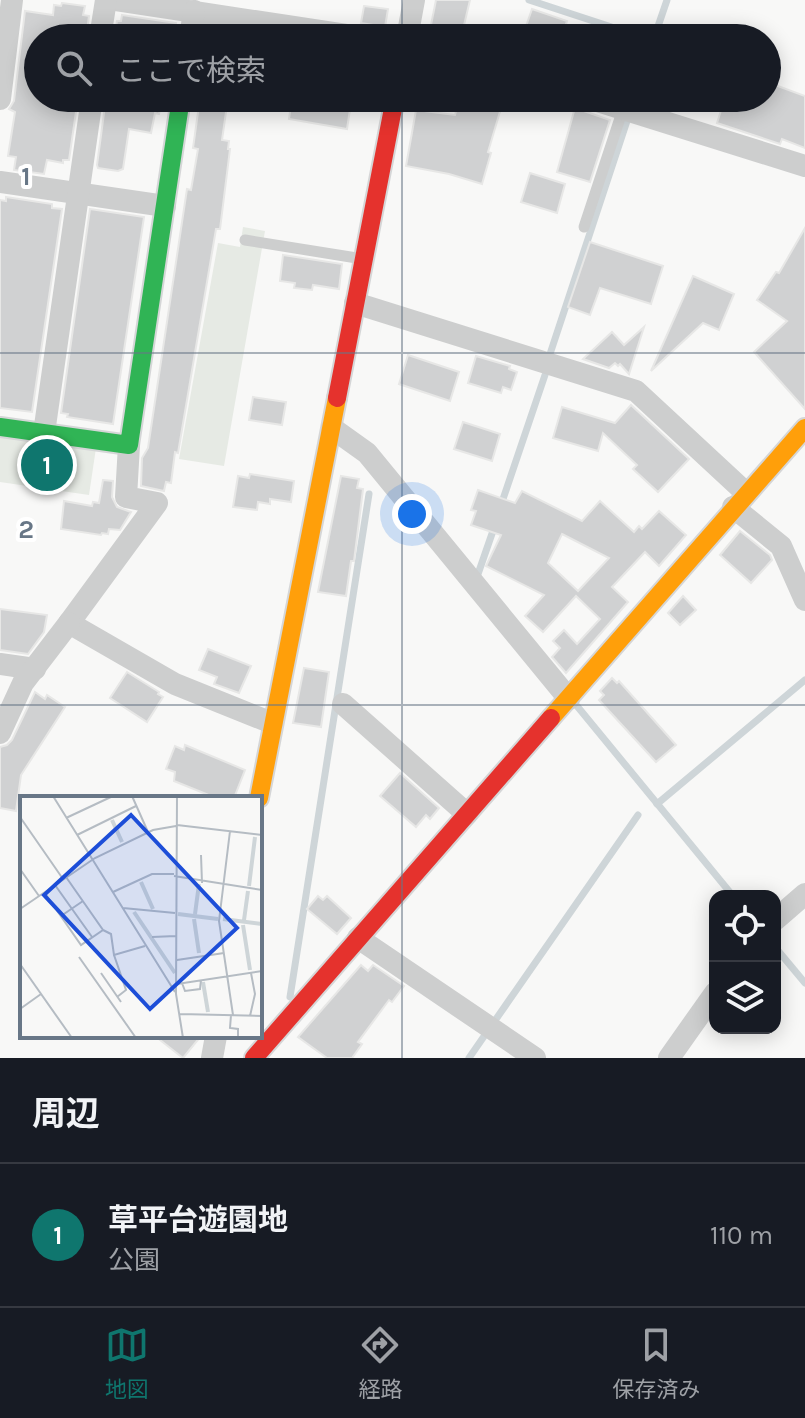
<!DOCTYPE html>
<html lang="ja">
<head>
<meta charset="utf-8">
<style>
  body { margin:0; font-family:Karla,"Noto Sans JP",sans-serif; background:#20242c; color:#f1f3f6 }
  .controls { position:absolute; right:24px; bottom:24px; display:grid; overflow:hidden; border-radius:16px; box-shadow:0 4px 20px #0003 }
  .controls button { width:72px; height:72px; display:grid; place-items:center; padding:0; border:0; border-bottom:2px solid #363941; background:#171b24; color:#f1f3f6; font:40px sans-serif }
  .you { position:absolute; left:412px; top:514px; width:28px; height:28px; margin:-20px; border:6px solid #fff; border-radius:50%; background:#1a73e8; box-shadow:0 0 0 12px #1a73e833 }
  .badge { display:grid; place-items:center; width:52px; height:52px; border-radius:50%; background:#0f766e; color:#fff; font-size:26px; font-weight:700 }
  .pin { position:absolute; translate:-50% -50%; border:4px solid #fff; box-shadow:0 2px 8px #0006 }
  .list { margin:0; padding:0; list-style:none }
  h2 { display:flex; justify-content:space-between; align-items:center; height:104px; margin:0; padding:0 32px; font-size:34px }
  h2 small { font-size:26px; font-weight:400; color:#9ea1a6 }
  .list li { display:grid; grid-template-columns:52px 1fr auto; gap:24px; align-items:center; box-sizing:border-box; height:144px; padding:0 32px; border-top:2px solid #363941 }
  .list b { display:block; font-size:30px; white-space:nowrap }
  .list p { margin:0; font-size:26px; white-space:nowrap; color:#9ea1a6 }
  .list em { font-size:26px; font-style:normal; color:#9ea1a6 }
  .icon { flex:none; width:44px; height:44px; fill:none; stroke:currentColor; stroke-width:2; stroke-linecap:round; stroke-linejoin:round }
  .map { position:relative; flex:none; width:805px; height:1058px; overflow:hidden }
  .search { position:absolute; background:#171b24; box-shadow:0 4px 20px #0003; left:24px; right:24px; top:24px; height:88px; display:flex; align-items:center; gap:20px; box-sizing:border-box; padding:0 28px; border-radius:44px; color:#9ea1a6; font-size:30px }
  .sheet { height:248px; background:#171b24 }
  nav { display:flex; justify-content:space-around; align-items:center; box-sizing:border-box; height:112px; border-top:2px solid #363941; background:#171b24; font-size:22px; color:#9ea1a6 }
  nav a { display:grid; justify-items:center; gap:4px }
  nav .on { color:#0f766e }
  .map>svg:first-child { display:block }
  .green { fill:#e6eae4 }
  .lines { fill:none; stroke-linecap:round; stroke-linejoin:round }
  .stream { stroke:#ced5d8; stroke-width:7 }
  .building { fill:#d0d1d2; stroke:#e7e7e6; stroke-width:2; fill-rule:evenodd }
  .fast-casing { stroke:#d5d6d7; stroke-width:22 }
  .slow-casing { stroke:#d5d6d7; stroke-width:22 }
  .jam-casing { stroke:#d5d6d7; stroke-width:22 }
  .lane { stroke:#cdcece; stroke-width:11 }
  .street { stroke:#cdcece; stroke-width:22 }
  .fast { stroke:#30b455; stroke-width:18 }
  .slow { stroke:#ff9f0a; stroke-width:18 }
  .jam { stroke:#e5322d; stroke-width:18 }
  .grid { fill:none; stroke:#687787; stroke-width:2; stroke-opacity:0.55 }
  .inset-river { fill:none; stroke:#ced5d8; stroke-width:4 }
  .inset-road { fill:none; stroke:#b5bcc3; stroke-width:2 }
  .view { fill:#1d4ed8; fill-opacity:0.15; stroke:#1d4ed8; stroke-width:4 }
  .inset-edge { fill:none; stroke:#687787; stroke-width:4 }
  .grid-label { font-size:26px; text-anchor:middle; font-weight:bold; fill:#687787; stroke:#fff; stroke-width:8; stroke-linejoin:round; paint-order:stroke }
</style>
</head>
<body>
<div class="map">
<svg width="805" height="1058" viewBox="0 0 805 1058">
  <rect width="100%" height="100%" fill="#f8f8f7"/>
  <!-- green -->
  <g class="green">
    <polygon points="243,227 265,231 224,466 179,459 218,243 240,247"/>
    <polygon points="0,435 96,448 89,495 0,482"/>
  </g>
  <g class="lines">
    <!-- stream -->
    <g class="stream">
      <polyline points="529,0 645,38"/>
      <polyline points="654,38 667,0"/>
      <polyline points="550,354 627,121"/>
      <polyline points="501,505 545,375"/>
      <polyline points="478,574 495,525"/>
      <polyline points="577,706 733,896"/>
      <polyline points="657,804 805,680"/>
      <polyline points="775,947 805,983"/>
      <polyline points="290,997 369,494"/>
      <polyline points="494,1022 638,815"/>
      <polyline points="469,1058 487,1032"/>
    </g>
  </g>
  <!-- building -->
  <g class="building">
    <polygon points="436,0 470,0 461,38 429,35"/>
    <polygon points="62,3 85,6 83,15 89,16 86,38 38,38 38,98 78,98 69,160 63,160 63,163 47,160 44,174 14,170 16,157 8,156 15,112 9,109 14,101 25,11 53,15 54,5 61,6"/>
    <polygon points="364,6 388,9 385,27 361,23"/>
    <polygon points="532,9 567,21 561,38 522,38"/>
    <polygon points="122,15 176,23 174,38 114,38 117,21 121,21"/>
    <polygon points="767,82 805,96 805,148 782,139 780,144 717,123 725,98 767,98"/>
    <polygon points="106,98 162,98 159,114 155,113 151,133 129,129 123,169 118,171 98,168 97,165"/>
    <polygon points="200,98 228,98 222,140 229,141 228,149 230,149 220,229 216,229 178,453 175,452 171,483 166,482 164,491 141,486 142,458 148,448 187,189 191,190 198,149 193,148"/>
    <polygon points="292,98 319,98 351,103 347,129 289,119"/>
    <polygon points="460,98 504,98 488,152 491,153 482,184 449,174 406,166 416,110 455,115"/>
    <polygon points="576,104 584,111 610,120 590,182 557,172"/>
    <polygon points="530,173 565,184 557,213 521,202"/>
    <polygon points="6,197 52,204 52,208 62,209 32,412 0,408 0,200 6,201"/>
    <polygon points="90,209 144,217 113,424 67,417 68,414 61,413"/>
    <polygon points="805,228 805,409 754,352 787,321 757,300 776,272 779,273"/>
    <polygon points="590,242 663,266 651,304 600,288 590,315 568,307"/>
    <polygon points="283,255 342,264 339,289 313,285 312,290 294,288 295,283 280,281"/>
    <polygon points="693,276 734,294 719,330 703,323 651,371"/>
    <polygon points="644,327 629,374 620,364 618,366 615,363 609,368 583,359 612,332 624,345"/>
    <polygon points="408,355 459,372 450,401 399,384"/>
    <polygon points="476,356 510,366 509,369 517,372 511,390 503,387 501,393 468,383"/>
    <polygon points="253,397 286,402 282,425 249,420"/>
    <polygon points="631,405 689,459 658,492 633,469 637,465 603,433 598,451 553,438 562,407 615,423"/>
    <polygon points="463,422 500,434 492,461 454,449"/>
    <polygon points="250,474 294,481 291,502 270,499 270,504 258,502 257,510 233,507 238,476 249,478"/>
    <polygon points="341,476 359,479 357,488 363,489 354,561 351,561 346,596 318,592"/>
    <polygon points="103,480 113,481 112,497 117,507 131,512 120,530 109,529 108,534 102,533 101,535 61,529 64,501 92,506 93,502 99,503"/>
    <path d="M478,490L515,503L522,491L582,521L600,501L634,532L639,526L642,529L659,511L686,535L659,566L645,552L612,587L628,602L566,673L552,657L560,648L553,641L564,630L577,644L600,619L576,596L543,632L525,616L544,595L486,566L501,535L471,525L476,511L471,510ZM562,534L609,558L578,591L548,563Z"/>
    <polygon points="740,531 770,555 772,560 751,583 720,555"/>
    <polygon points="683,596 696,610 680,625 668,613"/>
    <polygon points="0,609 47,615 44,632 28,654 0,650"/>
    <polygon points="208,649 251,666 239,693 214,684 217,677 199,670"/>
    <polygon points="304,668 329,672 321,727 293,723"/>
    <polygon points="127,672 159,692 158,694 163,697 147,722 110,698"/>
    <polygon points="612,678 617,683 619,681 676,745 656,762 599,700 604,695 600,691"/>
    <polygon points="35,692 45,699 47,695 65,707 21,775 16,811 0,808 0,747 7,745 12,740"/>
    <polygon points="185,745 245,770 234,798 216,798 174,781 175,772 166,769 175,746 184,750"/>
    <polygon points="400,773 439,808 430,819 426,815 416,827 380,796"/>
    <polygon points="318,896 323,900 327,896 351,918 337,934 307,909"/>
    <polygon points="361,965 368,971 373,965 404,986 392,1002 389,1000 358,1042 362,1044 352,1058 327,1058 298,1037"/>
    <polygon points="155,1036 201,1036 183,1058"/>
  </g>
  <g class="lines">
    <!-- fast casing -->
    <g class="fast-casing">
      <polyline id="fast" points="0,427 129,445 181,98"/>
    </g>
    <!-- slow casing -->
    <g class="slow-casing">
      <g id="slow">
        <polyline points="551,718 805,428"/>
        <polyline points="259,798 337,398"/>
      </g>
    </g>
    <!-- jam casing -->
    <g class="jam-casing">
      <g id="jam">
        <polyline points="337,398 395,98"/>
        <polyline points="254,1058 551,718"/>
      </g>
    </g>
    <!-- lane -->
    <g class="lane">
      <polyline points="584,227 623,109"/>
      <polyline points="245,240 363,259"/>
    </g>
    <!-- street -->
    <g class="street">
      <polyline points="116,0 366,38"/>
      <polyline points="100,38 106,0"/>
      <polyline points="190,38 194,11"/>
      <polyline points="407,38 414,0"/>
      <polyline points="588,98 805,166"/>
      <polyline points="0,99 12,0"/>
      <polyline points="0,182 165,206"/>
      <polyline points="355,303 636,391 746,493"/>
      <polyline points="332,428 367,453 569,699"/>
      <polyline points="44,433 92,98"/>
      <polyline points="129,445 126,497 157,503 69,623 175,684 272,723"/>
      <polyline points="733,507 781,546 805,600"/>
      <polyline points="0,664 35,669"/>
      <polyline points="343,704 467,814"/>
      <polyline points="0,733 23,683 69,623"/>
      <polyline points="775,920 805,894"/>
      <polyline points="358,938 535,1058"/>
      <polyline points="212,1058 216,1036"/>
      <polyline points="669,1058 715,993"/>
    </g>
    <!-- fast -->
    <use href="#fast" class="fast"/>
    <!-- slow -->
    <use href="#slow" class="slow"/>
    <!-- jam -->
    <use href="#jam" class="jam"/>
  </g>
  <!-- grid -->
  <path class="grid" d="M402,0V38M402,98V1058M0,353H805M0,705H805"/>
  <!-- overview -->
  <g transform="translate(20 796)">
    <rect width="242" height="242" fill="#f8f8f7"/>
    <path class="inset-river" d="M92,24L102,46M121,86L133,113M229,90L235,41M114,116L155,177M158,118L198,123M175,118L179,88M174,123L179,157M203,123L242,128M224,124L228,95M223,129L230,174M183,186L188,216"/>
    <path class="inset-road" d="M33,0L155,196M112,0L128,36M157,0L156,198L163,242M0,21L43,83M46,22L93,0M157,29L242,39M210,35L199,125L213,219M57,39L116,10M181,59L182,87M0,73L19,100M154,80L242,94M35,89L72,141M24,96L61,149L83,134L46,81M93,96L132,78H154M103,112L155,117M0,113L75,62L133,34L156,30M41,120L63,105M83,134L91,138L94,159L125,150M132,141L156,140M94,159L106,194L97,201M59,161L116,242M157,164L204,157M0,168L52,242M81,177L101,206M162,187L165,195L180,193L181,184M157,188L242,175M0,213L21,198M160,218L242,220M211,219L210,232L218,233V242M230,220L235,198L231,177"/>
    <path class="view" d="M111,19L217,132L130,213L24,99Z"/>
    <rect width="242" height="242" class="inset-edge"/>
  </g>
  <g class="grid-label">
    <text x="26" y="185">1</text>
    <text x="26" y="538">2</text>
  </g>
</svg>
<div class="controls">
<button><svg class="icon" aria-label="locate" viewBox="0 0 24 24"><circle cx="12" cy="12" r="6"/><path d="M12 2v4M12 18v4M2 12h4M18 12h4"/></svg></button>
<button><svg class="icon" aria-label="layers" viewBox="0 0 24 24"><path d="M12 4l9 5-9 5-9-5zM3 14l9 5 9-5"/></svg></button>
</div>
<div class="you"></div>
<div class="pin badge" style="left:47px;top:465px">1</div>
<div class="search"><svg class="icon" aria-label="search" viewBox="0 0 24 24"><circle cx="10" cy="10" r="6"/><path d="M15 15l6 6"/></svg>ここで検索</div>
</div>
<section class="sheet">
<h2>周辺<small></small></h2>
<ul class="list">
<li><span class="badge">1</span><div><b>草平台遊園地</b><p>公園</p></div><em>110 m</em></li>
</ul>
</section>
<nav>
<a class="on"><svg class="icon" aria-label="map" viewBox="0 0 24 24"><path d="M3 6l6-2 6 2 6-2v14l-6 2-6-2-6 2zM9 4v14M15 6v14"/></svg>地図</a>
<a><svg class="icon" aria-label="directions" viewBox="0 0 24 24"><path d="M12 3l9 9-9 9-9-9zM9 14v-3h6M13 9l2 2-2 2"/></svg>経路</a>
<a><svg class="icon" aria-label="saved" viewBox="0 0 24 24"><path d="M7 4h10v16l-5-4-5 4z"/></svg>保存済み</a>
</nav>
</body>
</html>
